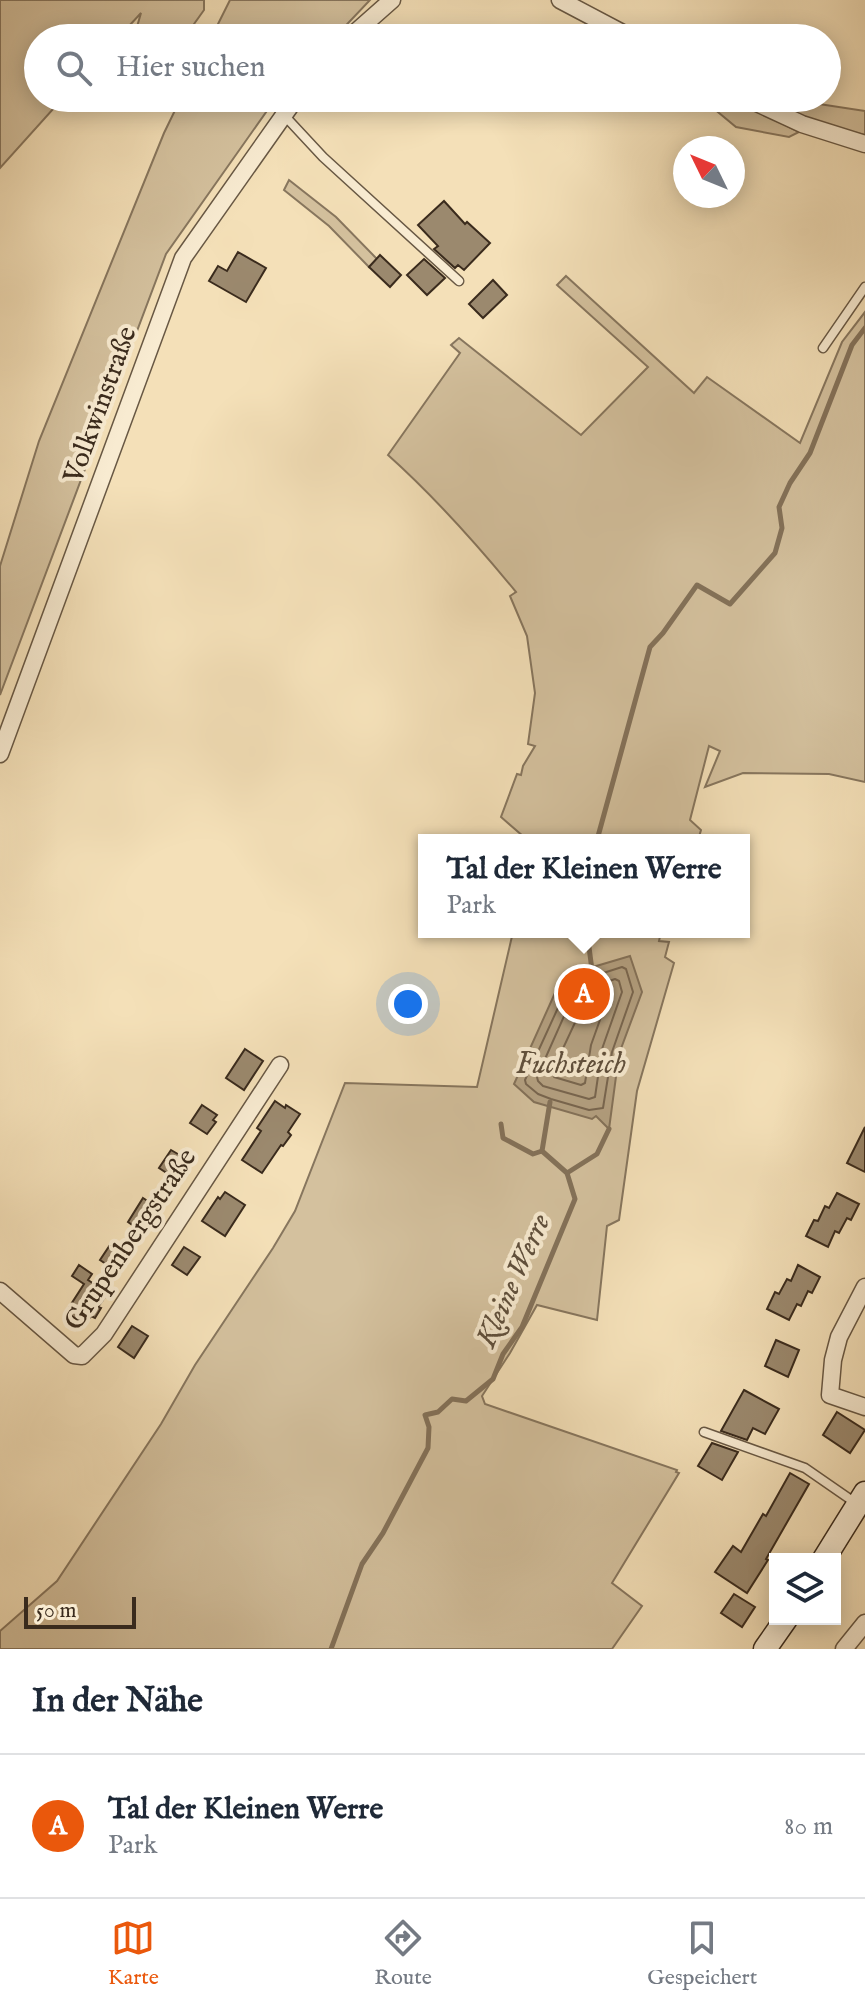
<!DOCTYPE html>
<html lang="de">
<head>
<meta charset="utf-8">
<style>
  body { margin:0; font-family:"IM FELL English",serif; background:#f2f2f3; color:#1f2937 }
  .controls { position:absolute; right:24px; bottom:24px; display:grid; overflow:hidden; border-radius:0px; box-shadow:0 4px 20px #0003 }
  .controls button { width:72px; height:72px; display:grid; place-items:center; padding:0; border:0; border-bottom:2px solid #e0e1e3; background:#fff; color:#1f2937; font:40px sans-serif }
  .compass { position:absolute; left:673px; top:136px; width:72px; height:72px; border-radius:50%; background:#fff; box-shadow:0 4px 20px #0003; rotate:313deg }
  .scale { position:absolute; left:24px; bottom:20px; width:112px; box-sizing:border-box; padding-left:8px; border:4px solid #3a2b1d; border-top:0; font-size:22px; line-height:28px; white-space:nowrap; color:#3a2b1d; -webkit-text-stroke:6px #f8ebd1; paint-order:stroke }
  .you { position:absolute; left:408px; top:1004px; width:28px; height:28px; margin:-20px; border:6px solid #fff; border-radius:50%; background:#1a73e8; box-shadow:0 0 0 12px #1a73e833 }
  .badge { display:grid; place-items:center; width:52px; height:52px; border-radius:50%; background:#ea580c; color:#fff; font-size:26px; font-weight:700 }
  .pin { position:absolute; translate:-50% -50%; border:4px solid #fff; box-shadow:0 2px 8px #0006 }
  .popup { position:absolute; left:418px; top:834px; width:332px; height:104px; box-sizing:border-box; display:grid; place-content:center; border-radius:0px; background:#fff; filter:drop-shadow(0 2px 6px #0005); font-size:26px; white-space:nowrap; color:#747a83 }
  .popup b { font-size:30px; color:#1f2937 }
  .popup::after { content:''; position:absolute; left:50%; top:100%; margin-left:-16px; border:16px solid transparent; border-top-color:#fff }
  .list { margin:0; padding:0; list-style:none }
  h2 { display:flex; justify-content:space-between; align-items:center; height:104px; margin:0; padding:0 32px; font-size:34px }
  h2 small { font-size:26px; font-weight:400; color:#747a83 }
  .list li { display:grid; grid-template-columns:52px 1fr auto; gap:24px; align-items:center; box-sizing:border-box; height:144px; padding:0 32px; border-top:2px solid #e0e1e3 }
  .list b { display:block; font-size:30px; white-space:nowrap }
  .list p { margin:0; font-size:26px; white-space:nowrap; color:#747a83 }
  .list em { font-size:26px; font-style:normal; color:#747a83 }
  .icon { flex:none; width:44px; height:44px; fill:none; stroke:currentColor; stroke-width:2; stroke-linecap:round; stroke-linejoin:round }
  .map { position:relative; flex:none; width:865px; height:1649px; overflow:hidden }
  .search { position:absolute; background:#fff; box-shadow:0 4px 20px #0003; left:24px; right:24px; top:24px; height:88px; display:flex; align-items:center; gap:20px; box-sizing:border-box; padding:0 28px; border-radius:44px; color:#747a83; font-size:30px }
  .sheet { height:248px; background:#fff }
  nav { display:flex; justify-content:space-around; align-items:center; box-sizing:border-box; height:112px; border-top:2px solid #e0e1e3; background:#fff; font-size:22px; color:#747a83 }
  nav a { display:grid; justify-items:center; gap:4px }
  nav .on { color:#ea580c }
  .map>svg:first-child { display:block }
  .green { fill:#d4c19e; stroke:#87765e; stroke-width:2 }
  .water { fill:#b5a283; stroke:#84725a; stroke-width:2 }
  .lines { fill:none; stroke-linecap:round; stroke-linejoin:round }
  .shore { stroke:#786650; stroke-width:2 }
  .stream { stroke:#84725a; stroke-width:5 }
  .building { fill:#9b896e; stroke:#3a2b1d; stroke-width:2 }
  .lane-casing { stroke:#685844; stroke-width:11 }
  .street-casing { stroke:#685844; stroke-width:19 }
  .secondary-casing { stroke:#3a2b1d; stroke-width:25 }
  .lane { stroke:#f8ebd1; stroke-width:8 }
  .street { stroke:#f8ebd1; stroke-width:16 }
  .secondary { stroke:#f8ebd1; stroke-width:22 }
  .labels { text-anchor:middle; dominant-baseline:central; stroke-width:8; stroke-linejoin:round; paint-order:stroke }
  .street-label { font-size:28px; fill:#3a2b1d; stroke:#f8ebd1 }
  .water-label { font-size:30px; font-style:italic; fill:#5f4f3c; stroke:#f8ebd1 }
</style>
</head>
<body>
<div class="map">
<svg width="865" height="1649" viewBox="0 0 865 1649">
  <rect width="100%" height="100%" fill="#f4e0b8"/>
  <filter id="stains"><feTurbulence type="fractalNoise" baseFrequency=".0025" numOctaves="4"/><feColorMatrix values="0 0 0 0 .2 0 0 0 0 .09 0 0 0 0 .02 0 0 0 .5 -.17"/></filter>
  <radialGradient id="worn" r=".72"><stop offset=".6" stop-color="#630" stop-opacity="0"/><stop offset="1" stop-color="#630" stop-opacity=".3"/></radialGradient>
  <!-- green -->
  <g class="green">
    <polygon points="0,0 204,0 204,10 184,38 146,38 146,36 138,32 134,38 131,38 136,30 141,13 118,38 38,38 38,98 63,98 0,168"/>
    <polygon points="230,0 370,0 334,38 211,38"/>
    <polygon points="181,98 276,98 166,254 0,695 0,566 39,441 164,133"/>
    <polygon points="701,98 733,98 799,132 789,137 736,127"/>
    <polygon points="761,98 797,98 806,102 865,111 865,135 804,119"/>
    <polygon points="289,180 336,217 377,259 369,267 329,226 284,190"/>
    <path d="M566,276L694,393L707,377L800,443L842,342L865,312V782L829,774L743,773L705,787L720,751L709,746L690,820L701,830L698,840H524V837L501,817L517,774L521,775L523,766L535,746L528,744L535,693L527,636L510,596L516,592C475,542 436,498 388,455L460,353L451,345L459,338L581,435L648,367L557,285Z"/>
    <polygon points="513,932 661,932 659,941 669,942 665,957 674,963 637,1091 619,1220 607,1226 597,1320 537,1305 510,1353 482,1396 485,1404 677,1470 676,1472 679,1473 612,1583 642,1606 612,1649 0,1649 0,1631 57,1581 161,1424 195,1365 273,1248 295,1211 345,1083 477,1087"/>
  </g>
  <!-- water -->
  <polygon class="water" points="630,956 642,992 619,1054 609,1129 596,1116 592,1119 534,1102 514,1084 555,993 593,967"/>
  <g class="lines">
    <!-- shore -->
    <g class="shore">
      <polygon points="622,967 626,969 633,992 612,1052 603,1108 589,1110 551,1099 538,1094 526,1084 525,1080 562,999 597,975"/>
      <polygon points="615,979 619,981 622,992 602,1049 595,1097 589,1099 543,1086 538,1081 537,1077 569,1005 601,984"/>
      <polygon points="600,999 604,1000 606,1003 591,1045 585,1083 581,1085 554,1077 552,1072 579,1014"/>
    </g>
    <!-- stream -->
    <g class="stream">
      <polyline points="597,840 650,647 663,633 697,585 730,604 775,553 782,528 779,507 790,483 810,453 852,345 865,328"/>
      <polyline points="587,932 592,970"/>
      <polyline points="501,1124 503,1138 533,1154 542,1151"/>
      <polyline points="567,1173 597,1154 609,1129"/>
      <polyline points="331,1649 362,1564 383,1533 428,1448 429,1427 425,1415 438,1412 452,1399 466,1401 493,1379 503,1354 522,1327 575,1199 567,1173 542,1151 550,1102"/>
    </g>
  </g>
  <!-- building -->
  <g class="building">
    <polygon points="444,201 465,224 467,222 490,243 464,270 458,265 455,268 434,249 438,246 418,225"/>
    <polygon points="238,252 266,268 246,302 209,281 218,266 227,271"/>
    <polygon points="380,255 401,275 390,287 369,267"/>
    <polygon points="424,259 445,278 427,295 407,275"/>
    <polygon points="493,280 507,295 483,318 469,304"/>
    <polygon points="245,1049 263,1061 244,1090 226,1078"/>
    <polygon points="275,1101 285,1108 286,1105 300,1114 288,1132 291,1135 283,1146 281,1145 262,1173 242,1160 261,1131 257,1128"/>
    <polygon points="202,1105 217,1115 213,1120 216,1122 207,1134 190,1123"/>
    <polygon points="865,1127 865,1172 847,1163"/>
    <polygon points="171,1150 188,1160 176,1179 159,1168"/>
    <polygon points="225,1192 245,1205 225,1236 202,1221 218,1197 220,1199"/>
    <polygon points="837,1193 859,1204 851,1220 847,1218 839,1233 835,1231 828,1247 806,1236 814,1220 818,1221 825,1206 829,1208"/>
    <polygon points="143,1198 157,1207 141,1231 128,1222"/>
    <polygon points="112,1242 127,1252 115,1270 100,1260"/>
    <polygon points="184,1247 200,1257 187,1275 172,1265"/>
    <polygon points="79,1265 92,1274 88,1280 108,1293 98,1307 101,1308 95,1318 91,1316 85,1325 66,1312 84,1284 72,1276"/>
    <polygon points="798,1265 820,1277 812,1293 808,1291 801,1306 797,1304 789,1320 767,1309 775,1292 779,1294 787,1279 791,1281"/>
    <polygon points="132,1326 148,1336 134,1358 118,1347"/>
    <polygon points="776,1340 799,1350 788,1377 765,1366"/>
    <polygon points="744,1390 779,1409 765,1434 753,1428 747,1440 721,1431"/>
    <polygon points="837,1412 865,1430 850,1453 823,1435"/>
    <polygon points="712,1443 738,1452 722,1480 698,1466"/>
    <polygon points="790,1473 809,1484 766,1559 768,1560 747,1593 715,1572 733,1546 741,1552 763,1514 766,1516"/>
    <polygon points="734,1594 755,1607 742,1627 721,1613"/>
  </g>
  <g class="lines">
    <!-- lane casing -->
    <g class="lane-casing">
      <g id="lane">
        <polyline points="283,114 323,157 459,281"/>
        <polyline points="823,348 865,287"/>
        <polyline points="704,1432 805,1468 857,1504"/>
      </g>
    </g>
    <!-- street casing -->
    <g class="street-casing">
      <g id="street">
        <polyline points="560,0 632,38"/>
        <polyline points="349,38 392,0"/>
        <polyline points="746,98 802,124 865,144"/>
        <polyline points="0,754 183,258 296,98"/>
        <polyline points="865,1287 839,1337 833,1360 830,1395 865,1407"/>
        <polyline points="0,1291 74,1355 82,1356 104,1334 280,1065"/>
        <polyline points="844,1649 865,1623"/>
      </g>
    </g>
    <!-- secondary casing -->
    <g class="secondary-casing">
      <g id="secondary">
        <polyline points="824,1559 865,1493"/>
        <polyline points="765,1649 786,1619"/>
      </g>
    </g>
    <!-- lane -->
    <use href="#lane" class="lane"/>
    <!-- street -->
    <use href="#street" class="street"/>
    <!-- secondary -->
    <use href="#secondary" class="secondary"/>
  </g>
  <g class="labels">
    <!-- street labels -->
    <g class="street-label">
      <text transform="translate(101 405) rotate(-70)">Volkwinstraße</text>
      <text transform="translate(131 1240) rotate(-56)">Grupenbergstraße</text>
    </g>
    <!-- water labels -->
    <g class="water-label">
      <text x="571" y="1065">Fuchsteich</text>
      <text transform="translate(514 1281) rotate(-66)">Kleine Werre</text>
    </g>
  </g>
  <rect width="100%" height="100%" filter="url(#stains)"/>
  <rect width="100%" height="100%" fill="url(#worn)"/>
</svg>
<div class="controls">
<button><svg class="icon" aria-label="layers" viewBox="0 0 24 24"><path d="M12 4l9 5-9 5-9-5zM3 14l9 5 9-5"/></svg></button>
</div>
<svg class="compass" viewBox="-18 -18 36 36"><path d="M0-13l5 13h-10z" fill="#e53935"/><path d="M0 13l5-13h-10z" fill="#747a83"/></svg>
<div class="scale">50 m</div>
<div class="you"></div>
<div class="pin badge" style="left:584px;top:994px">A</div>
<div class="popup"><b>Tal der Kleinen Werre</b>Park</div>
<div class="search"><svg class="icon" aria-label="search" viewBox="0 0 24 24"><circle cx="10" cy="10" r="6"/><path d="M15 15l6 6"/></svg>Hier suchen</div>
</div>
<section class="sheet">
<h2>In der Nähe<small></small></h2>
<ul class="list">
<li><span class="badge">A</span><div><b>Tal der Kleinen Werre</b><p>Park</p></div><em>80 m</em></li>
</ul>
</section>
<nav>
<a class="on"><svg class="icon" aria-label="map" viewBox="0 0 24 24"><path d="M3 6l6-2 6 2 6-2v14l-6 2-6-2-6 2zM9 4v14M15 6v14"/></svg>Karte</a>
<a><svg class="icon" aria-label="directions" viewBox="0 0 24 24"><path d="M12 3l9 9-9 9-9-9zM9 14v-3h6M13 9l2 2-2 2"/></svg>Route</a>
<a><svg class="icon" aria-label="saved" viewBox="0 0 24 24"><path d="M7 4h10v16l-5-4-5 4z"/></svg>Gespeichert</a>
</nav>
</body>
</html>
